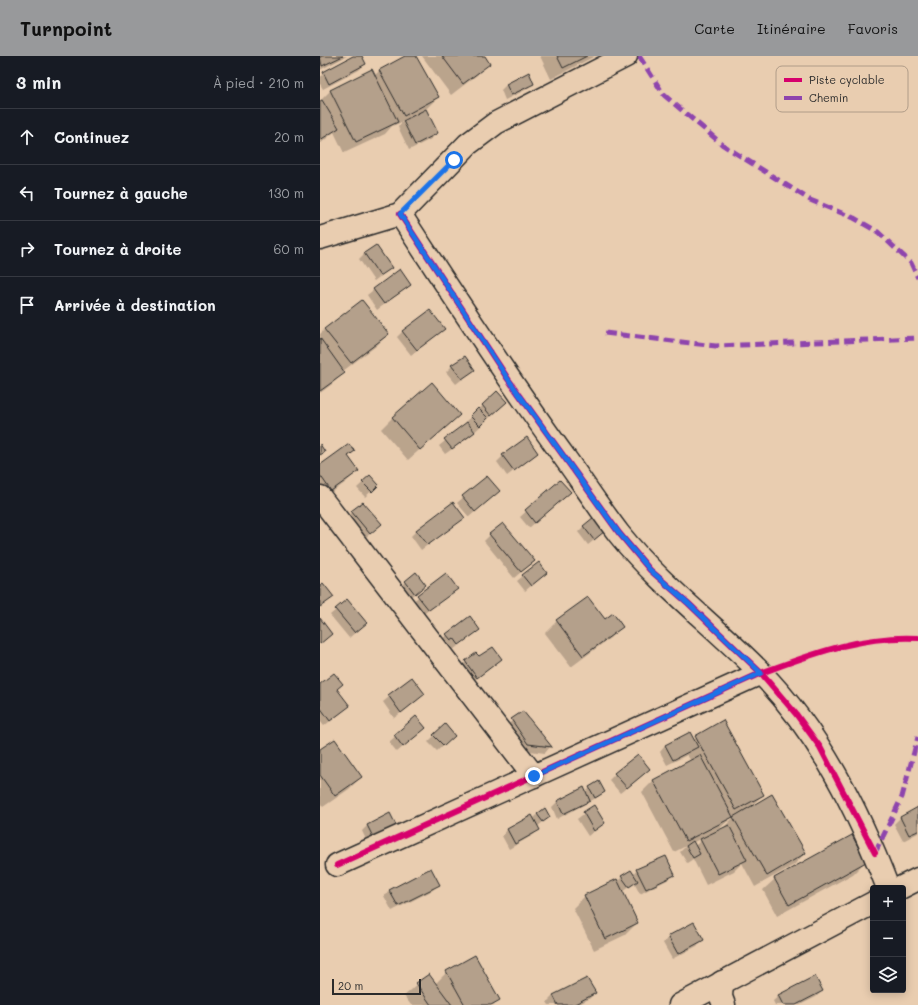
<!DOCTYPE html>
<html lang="fr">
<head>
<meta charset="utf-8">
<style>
  body { margin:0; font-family:Mali,sans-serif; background:#20242c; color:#f1f3f6 }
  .controls { position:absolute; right:12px; bottom:12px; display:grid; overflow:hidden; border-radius:4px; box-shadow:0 2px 10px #0003 }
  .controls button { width:36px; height:36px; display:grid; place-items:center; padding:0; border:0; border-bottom:1px solid #363941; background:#171b24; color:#f1f3f6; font:20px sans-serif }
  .scale { position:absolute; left:12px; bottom:10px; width:89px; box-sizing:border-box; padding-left:4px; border:2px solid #2b2b2b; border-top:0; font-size:11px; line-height:14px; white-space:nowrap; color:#2b2b2b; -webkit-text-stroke:3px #e9cdb0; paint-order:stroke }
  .stop { position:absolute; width:12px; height:12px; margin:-9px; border:3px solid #1a73e8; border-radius:50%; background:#fff }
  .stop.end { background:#1a73e8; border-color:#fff; box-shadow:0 1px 4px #0008 }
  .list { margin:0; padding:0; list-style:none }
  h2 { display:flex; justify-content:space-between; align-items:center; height:52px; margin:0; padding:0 16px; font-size:17px }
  h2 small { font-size:13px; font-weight:400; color:#9ea1a6 }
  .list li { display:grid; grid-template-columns:26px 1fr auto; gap:12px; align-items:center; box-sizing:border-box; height:56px; padding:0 16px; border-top:1px solid #363941 }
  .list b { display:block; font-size:15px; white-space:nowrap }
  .list em { font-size:13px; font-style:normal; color:#9ea1a6 }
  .icon { flex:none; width:22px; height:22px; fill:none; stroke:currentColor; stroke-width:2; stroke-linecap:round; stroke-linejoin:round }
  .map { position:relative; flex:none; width:598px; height:949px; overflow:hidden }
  header { display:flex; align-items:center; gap:24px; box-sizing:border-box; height:56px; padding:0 20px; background:#98999b; color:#111 }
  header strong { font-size:19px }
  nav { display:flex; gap:22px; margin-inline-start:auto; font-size:14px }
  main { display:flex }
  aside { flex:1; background:#171b24 }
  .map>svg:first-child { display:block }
  .shadow { fill:#0003; fill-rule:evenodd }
  .building { fill:#b4a08b; stroke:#2b2b2b }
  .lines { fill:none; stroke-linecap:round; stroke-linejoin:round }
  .minor-casing { stroke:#2b2b2b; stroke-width:25 }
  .minor { stroke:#e9cdb0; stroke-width:22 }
  .quiet { stroke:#8e44ad; stroke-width:5; stroke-dasharray:10 5; stroke-linecap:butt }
  .cycleway-casing { stroke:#e9cdb0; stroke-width:8 }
  .cycleway { stroke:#d6006c; stroke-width:6 }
  .route { stroke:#1a73e8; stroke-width:5 }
  .key { fill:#e9cdb0; stroke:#b09c88; stroke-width:1 }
  .key-label { font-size:11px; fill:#2b2b2b }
</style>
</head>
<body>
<header>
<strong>Turnpoint</strong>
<nav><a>Carte</a><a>Itinéraire</a><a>Favoris</a></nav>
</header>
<main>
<aside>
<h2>3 min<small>À pied · 210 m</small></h2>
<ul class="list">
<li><svg class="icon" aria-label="ahead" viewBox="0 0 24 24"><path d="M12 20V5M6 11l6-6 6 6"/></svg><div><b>Continuez</b></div><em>20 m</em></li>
<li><svg class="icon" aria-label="left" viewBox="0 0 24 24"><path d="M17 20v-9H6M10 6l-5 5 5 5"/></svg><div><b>Tournez à gauche</b></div><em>130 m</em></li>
<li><svg class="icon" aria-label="right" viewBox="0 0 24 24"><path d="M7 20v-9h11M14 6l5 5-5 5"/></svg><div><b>Tournez à droite</b></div><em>60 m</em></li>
<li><svg class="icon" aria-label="arrive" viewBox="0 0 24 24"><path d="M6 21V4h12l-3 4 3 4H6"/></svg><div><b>Arrivée à destination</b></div></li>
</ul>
</aside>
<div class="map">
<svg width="598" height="949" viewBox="0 0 598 949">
  <rect width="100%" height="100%" fill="#e9cdb0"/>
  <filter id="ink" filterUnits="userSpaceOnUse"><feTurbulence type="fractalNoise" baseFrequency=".025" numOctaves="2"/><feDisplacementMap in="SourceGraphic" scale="8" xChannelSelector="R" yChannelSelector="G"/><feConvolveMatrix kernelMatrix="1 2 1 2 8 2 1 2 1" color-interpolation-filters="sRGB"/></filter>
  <g filter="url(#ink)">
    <!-- shadow -->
    <g class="shadow">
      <polygon points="0,0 27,0 0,14"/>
      <polygon points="35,0 41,0 45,8 39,14 3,33 0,28 0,21"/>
      <polygon points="87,0 95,0 118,41 105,54 117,77 111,83 89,94 78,71 82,66 72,70 65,78 24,97 14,76 0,88 0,45 11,34 54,20 59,15"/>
      <polygon points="102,0 163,0 169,7 157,19 131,39"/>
      <polygon points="220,0 275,0 231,23"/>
      <polygon points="213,27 207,33 185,44 181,34 186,29"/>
      <polygon points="44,198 71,212 54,225 39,203"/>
      <polygon points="79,214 90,229 57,254 47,239"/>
      <polygon points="5,273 68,278 56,290 23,315 24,317 12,328 0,337 0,278"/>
      <polygon points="123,273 91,299 77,281 83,275"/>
      <polygon points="132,310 154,314 136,328 126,316"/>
      <polygon points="177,336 180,352 148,382 125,398 119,390 146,368 145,367"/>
      <polygon points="139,359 88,404 61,373 73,361"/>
      <polygon points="34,395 28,401 38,415 26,426 0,445 0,410"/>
      <polygon points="217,397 187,420 177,406 183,400"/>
      <polygon points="50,420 58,429 45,441 37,432"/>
      <polygon points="166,421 179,435 149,461 137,447"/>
      <polygon points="240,425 243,442 209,472 200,461"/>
      <polygon points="43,447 61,468 44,483 26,462"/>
      <polygon points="143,462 101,494 91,480 97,474"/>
      <polygon points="264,470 278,481 268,489 258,476"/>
      <polygon points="170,479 214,505 194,522 164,485"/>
      <polygon points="226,517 205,535 197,525 203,520"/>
      <polygon points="126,519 137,533 102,559 92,546"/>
      <polygon points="86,526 105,529 88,543 80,531"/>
      <polygon points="16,554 46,567 29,582 10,559"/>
      <polygon points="285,564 302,570 290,582 251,611 225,577 237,565"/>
      <polygon points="158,574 133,594 128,587 124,589 121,584 127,579"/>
      <polygon points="159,602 181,603 151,627 140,612 146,606"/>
      <polygon points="92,622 98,644 74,662 63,646"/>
      <polygon points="0,629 16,633 29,650 4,670 0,665"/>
      <polygon points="203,656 230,691 225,697 202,694 186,670"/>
      <polygon points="96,662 98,678 77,696 69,686"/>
      <path d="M403,666L443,739L431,750L485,797L474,809L435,831L422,807L414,815L386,829L373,803L367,807L360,796L366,790L354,796L322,736L333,725L371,705L367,699L347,709L340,696L345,690L373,684ZM415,760L402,773L397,775L411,762ZM384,781L375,790L372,787Z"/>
      <polygon points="114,680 128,685 117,695 108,686"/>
      <polygon points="0,694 41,721 29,733 3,751 0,747"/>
      <polygon points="295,718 323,719 300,737 289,724"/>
      <polygon points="278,727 284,736 278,741 237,763 232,751 238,745 265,736"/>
      <polygon points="274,750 284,767 268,780 257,763"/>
      <polygon points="598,752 598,777 583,785 574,768 580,762"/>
      <polygon points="69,758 48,788 42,775 48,769"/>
      <polygon points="217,759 229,761 217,771 219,773 213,779 189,793 182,780 187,774 212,760 213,763"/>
      <polygon points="545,806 533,818 457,860 443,834 455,823"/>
      <polygon points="317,814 353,819 347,824 320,838 314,827 302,836 317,867 305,879 274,894 253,852 265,840 297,826 302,821 313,819"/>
      <polygon points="118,828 113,834 72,855 64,840 70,834"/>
      <polygon points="349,881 383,884 377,890 352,903 343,887"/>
      <polygon points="127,916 178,944 173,949 91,949 84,940 109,919 115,928"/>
      <polygon points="267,923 275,937 269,943 257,949 229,949 227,946 233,940"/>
      <polygon points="502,935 496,941 480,949 455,949 453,945 459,940"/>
    </g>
    <!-- building -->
    <g class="building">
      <polygon points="0,0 23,0 2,10"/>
      <polygon points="33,0 42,0 46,8 9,28 3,16"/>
      <polygon points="85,0 96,0 119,41 84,60 59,14"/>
      <polygon points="122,0 165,0 170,8 143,28"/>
      <polygon points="237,0 267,0 243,12"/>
      <polygon points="52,13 78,66 36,86 10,34"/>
      <polygon points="209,16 214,28 191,39 186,28"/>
      <polygon points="2,44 19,72 0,84 0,45"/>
      <polygon points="106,53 118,77 95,89 83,65"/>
      <polygon points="56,189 72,212 60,220 44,197"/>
      <polygon points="80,213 91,229 64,248 53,233"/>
      <polygon points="42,244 69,278 31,307 4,273"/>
      <polygon points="110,254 125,273 97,294 82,275"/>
      <polygon points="0,282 25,317 0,335"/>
      <polygon points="145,300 155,314 142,323 131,309"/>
      <polygon points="112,326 140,359 100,394 72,361"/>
      <polygon points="177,335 187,346 171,360 162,349"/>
      <polygon points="158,352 168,362 160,370 150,360"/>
      <polygon points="147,366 155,376 132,393 124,383"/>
      <polygon points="207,381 218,397 194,415 182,399"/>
      <polygon points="0,388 5,396 0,399"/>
      <polygon points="29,388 35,395 28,400 39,415 11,435 0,419 0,409"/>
      <polygon points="50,419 59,429 52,436 42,426"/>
      <polygon points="167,420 180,435 155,456 142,440"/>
      <polygon points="240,424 251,436 215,467 205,454"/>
      <polygon points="43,446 62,468 50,478 31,455"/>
      <polygon points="133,446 145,462 108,489 96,474"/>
      <polygon points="274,461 285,475 274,484 263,470"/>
      <polygon points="183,467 215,505 201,516 169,478"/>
      <polygon points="219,506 227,517 211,530 202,519"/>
      <polygon points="96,516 106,529 95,538 85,525"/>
      <polygon points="126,517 138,533 109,554 97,539"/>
      <polygon points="3,527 14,541 0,551 0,529"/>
      <polygon points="268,541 285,563 293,557 303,571 263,600 236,564"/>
      <polygon points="27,543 47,567 35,577 15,553"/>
      <polygon points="150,560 160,574 139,589 134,582 131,584 126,578"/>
      <polygon points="0,562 12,578 0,588"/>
      <polygon points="173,591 182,603 157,622 145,605 156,597 159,600"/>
      <polygon points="14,617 23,628 17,633 30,650 10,665 0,651 0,628"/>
      <polygon points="92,621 105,638 81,657 68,639"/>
      <polygon points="203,655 232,691 208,688 191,663"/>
      <polygon points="96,660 106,672 83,691 74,679"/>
      <polygon points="403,664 444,739 416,754 375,680"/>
      <polygon points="125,668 135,680 124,690 113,679"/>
      <polygon points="370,676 378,691 353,704 345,689"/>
      <polygon points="15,683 42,721 15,740 0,719 0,693"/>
      <polygon points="318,698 330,713 307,732 294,717"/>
      <polygon points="380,699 413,761 366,785 333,724"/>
      <polygon points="279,725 285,736 275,742 269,731"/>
      <polygon points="264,731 270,745 243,758 237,745"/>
      <polygon points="452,738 486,797 447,820 413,761"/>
      <polygon points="274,749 285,767 274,775 263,756"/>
      <polygon points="598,751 598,775 589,779 580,761"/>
      <polygon points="225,752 230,761 223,766 217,758"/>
      <polygon points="70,757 77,771 54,783 47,769"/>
      <polygon points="212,759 220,774 195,788 187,773"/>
      <polygon points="409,769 427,804 398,818 380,783"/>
      <polygon points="532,779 546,806 469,849 454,822"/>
      <polygon points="373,785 380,798 373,802 366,790"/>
      <polygon points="346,800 355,819 326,833 316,813"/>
      <polygon points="111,812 120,829 78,850 69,834"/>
      <polygon points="311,814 318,825 309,831 301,820"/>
      <polygon points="297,823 318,867 285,883 264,839"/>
      <polygon points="374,866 384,884 358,898 348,880"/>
      <polygon points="155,899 180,944 171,949 145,949 126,915"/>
      <polygon points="109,918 132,949 111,949 96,927"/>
      <polygon points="495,920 503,935 476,949 463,949 458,939"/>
      <polygon points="267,922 276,937 253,949 238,949 233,939"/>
    </g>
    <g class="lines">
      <!-- minor casing -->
      <g class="minor-casing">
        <g id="minor">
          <path d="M80,158C134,241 188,323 245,402C263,427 280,453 299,478C340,529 394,569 440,616C499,676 538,754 568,832"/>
          <polyline points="0,182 80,158 148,88 176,67 306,0"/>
          <polyline points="0,441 214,720"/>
          <polyline points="17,809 441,617"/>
          <polyline points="580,832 598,823"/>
          <polyline points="402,926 401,941 404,949"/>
          <polyline points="360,949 553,847"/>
        </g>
      </g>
      <!-- minor -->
      <use href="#minor" class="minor"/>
      <!-- quiet -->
      <g class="quiet">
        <polyline points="319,0 344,39 403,89 490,144 534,162 558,176 591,207 598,222"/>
        <polyline points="285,277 396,290 598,282"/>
        <polyline points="555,797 582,741 598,681"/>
      </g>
      <!-- cycleway casing -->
      <g class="cycleway-casing">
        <g id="cycleway">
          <polyline points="80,158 188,323 299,477 330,514 368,547 441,617 476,658 500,691 555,797"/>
          <path d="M17,809L441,617C493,598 541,579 598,582"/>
        </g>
      </g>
      <!-- cycleway -->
      <use href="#cycleway" class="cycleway"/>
    </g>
  </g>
  <g class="lines" filter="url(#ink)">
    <!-- route -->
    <polyline class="route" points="134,104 80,158 188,323 299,477 330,514 368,547 441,617 214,720"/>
  </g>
  <!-- legend -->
  <rect x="456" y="10" width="132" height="46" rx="6" class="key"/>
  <rect x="464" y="22" width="18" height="4" fill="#d6006c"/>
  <rect x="464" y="40" width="18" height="4" fill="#8e44ad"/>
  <g class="key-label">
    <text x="489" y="28">Piste cyclable</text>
    <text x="489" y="46">Chemin</text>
  </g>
</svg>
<div class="controls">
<button>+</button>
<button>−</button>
<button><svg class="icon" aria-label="layers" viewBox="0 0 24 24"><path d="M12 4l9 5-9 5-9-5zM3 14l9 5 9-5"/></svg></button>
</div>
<div class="scale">20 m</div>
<div class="stop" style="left:134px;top:104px"></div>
<div class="stop end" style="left:214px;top:720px"></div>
</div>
</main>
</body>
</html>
